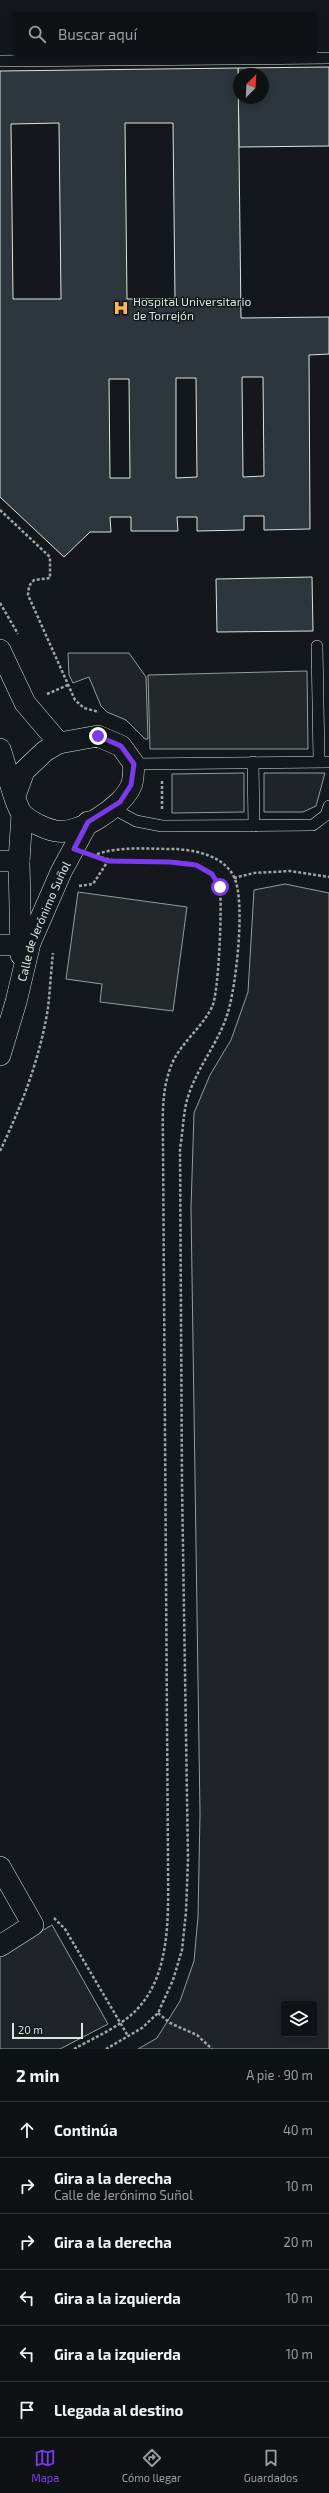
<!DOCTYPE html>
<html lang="es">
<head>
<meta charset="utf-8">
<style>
  body { margin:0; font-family:"Exo 2",sans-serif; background:#181b1e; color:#f1f3f6 }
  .controls { position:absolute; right:12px; bottom:12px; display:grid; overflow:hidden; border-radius:4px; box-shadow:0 2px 10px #0003 }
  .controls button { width:36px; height:36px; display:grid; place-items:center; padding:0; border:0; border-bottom:1px solid #2f3234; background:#0f1215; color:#f1f3f6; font:20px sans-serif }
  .compass { position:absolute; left:233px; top:68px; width:36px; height:36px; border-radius:50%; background:#0f1215; box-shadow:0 2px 10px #0003; rotate:24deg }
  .scale { position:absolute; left:12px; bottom:10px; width:71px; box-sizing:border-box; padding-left:4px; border:2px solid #d8e6dc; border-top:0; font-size:11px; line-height:14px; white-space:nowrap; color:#d8e6dc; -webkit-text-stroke:3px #14181c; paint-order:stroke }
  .stop { position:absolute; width:12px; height:12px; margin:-9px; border:3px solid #7c3aed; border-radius:50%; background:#fff }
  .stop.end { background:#7c3aed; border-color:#fff; box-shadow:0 1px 4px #0008 }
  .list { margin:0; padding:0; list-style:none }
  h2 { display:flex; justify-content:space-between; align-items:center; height:52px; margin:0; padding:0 16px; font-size:17px }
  h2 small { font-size:13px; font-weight:400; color:#9b9ea0 }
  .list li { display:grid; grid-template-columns:26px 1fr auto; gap:12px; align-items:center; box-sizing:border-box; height:56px; padding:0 16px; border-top:1px solid #2f3234 }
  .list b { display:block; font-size:15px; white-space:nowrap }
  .list p { margin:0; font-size:13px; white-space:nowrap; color:#9b9ea0 }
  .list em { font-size:13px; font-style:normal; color:#9b9ea0 }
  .icon { flex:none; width:22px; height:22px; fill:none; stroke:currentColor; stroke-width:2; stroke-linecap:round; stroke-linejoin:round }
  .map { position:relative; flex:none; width:329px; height:2049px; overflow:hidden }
  .search { position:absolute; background:#0f1215; box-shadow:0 2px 10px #0003; left:12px; right:12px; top:12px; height:44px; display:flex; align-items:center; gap:10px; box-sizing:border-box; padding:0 14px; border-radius:4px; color:#9b9ea0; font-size:15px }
  .sheet { height:388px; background:#0f1215 }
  nav { display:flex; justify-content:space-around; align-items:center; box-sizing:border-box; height:56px; border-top:1px solid #2f3234; background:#0f1215; font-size:11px; color:#9b9ea0 }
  nav a { display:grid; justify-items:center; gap:2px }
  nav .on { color:#7c3aed }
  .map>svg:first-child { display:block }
  .green { fill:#202428; stroke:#939e99; fill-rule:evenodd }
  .parking { fill:#24282b; stroke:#939e99 }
  .building { fill:#2c363c; stroke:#d8e6dc; fill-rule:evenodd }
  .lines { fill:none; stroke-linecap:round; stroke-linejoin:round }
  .lane-casing { stroke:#d8e6dc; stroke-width:12 }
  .street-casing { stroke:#d8e6dc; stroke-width:22 }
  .path { stroke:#9da8a2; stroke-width:2.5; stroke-dasharray:3 2; stroke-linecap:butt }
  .lane { stroke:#14181c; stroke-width:11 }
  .street { stroke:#14181c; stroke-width:21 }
  .route { stroke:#7c3aed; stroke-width:5 }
  .labels { text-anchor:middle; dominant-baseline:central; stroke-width:3; stroke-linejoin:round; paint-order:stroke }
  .poi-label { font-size:12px; fill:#d8e6dc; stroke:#14181c; text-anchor:start }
  .street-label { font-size:12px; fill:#d8e6dc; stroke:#14181c }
</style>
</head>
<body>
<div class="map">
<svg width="329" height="2049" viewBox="0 0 329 2049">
  <rect width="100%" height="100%" fill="#14181c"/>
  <!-- green -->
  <g class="green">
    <polygon points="68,653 129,653 146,677 148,739 145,739 126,720 107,712 101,706 89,677 73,683 69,675"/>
    <polygon points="244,773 244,812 172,813 172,774"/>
    <polygon points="264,773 325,773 316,806 303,812 264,812"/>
    <path d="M285,884L329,893V2049H138L157,2038L180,2001L194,1961L198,1917L200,1814L191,1208L194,1113L210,1075L231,1040L248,992L254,890ZM284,2004H314V2034H284Z"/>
    <polygon points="52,1925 108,2024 60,2049 0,2049 0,1955"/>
  </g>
  <!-- parking -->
  <g class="parking">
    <polygon points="307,671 308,749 150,749 148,675"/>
    <polygon points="78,892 187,907 173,1011 100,1002 102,984 66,979"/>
  </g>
  <!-- building -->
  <g class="building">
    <path d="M329,67V146L239,147L238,68ZM239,74H263V98H239Z"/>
    <path d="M238,68L241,318L329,317V354L309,355L310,529L264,530V516H244V530L197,531V517H177L178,531H131V517H110L111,532H90L64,557L0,497V71ZM59,123L61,299H13L11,124ZM125,123H173L175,299H127ZM242,377H263L264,476L243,477ZM176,378H196L197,477L176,478ZM109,379H129L130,478H110Z"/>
    <polygon points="312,577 313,631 217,632 216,579"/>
  </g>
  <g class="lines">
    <!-- lane casing -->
    <g class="lane-casing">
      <g id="lane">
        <polyline points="0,61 329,58"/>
        <polyline points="317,646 319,760"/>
        <polyline points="253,762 254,826"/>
        <polyline points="134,764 329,762"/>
        <polyline points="112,808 136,821 162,826 313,825 326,815 329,806"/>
      </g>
    </g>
    <!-- street casing -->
    <g class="street-casing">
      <g id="street">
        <polyline points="0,650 25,703 59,743"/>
        <path d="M0,749C5,762 15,807 23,815C31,822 45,829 56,831C79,835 122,807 131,786C134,780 133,771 134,764L121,746L98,736L59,743L45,751L24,771L15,796"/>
        <polyline points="0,861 19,861"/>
        <polyline points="0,945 22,945"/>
        <polyline points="21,955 19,861 22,814"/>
        <path id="s1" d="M0,1055L16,1002L30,943L61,872L88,822"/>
        <polyline points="0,1867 33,1925 0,1946"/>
      </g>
    </g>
    <!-- path -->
    <g class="path">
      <polyline points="0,510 50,557 50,578 34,580 29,586 28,595 75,700 84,708 99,712"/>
      <polyline points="0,603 18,634"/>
      <polyline points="47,694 68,685"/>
      <polyline points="162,809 162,780"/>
      <path d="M97,854C122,846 148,849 175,849C196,850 224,856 234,877C246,901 236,986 228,1012C219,1043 196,1068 187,1100C183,1115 183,1132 180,1148L182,1486L188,1859L186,1912L182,1950L173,1980L158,2013L142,2028L106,2049"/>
      <polyline points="234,878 254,873 290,871 329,877"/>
      <polyline points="79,886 93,884 108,861"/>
      <path d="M0,1151C22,1105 40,1058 48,1008C50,990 51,971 53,953"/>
      <polyline points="54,1918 65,1929 128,2036"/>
      <polyline points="158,2013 170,2023 197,2035 212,2049"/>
      <path d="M74,2049C95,2037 123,2026 140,2006C172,1969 168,1908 168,1863L163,1148C163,1123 161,1096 169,1072C176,1046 200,1031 212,1007C219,993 222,907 220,889C219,885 214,876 211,873C181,850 129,871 96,855"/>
    </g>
    <!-- lane -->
    <use href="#lane" class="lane"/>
    <!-- street -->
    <use href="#street" class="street"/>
  </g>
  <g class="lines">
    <!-- route -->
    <polyline class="route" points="98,736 121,746 134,764 131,785 120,802 88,822 74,849 108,861 170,862 196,865 212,874 220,887"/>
  </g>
  <!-- icons -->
  <defs>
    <g id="hospital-bare" transform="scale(1.2)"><path d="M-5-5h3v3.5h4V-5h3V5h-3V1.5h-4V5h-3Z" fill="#ffb74d" stroke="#14181c" stroke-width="2.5" paint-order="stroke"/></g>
  </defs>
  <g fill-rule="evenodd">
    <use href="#hospital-bare" x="121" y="308"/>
  </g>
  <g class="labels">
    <!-- poi labels -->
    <g class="poi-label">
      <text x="133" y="301">Hospital Universitario<tspan x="133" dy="14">de Torrejón</tspan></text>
    </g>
    <!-- street labels -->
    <g class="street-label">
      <text stroke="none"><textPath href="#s1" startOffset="141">Calle de Jerónimo Suñol</textPath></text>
    </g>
  </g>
</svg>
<div class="controls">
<button><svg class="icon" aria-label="layers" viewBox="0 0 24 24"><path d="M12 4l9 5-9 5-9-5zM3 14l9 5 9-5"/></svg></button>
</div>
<svg class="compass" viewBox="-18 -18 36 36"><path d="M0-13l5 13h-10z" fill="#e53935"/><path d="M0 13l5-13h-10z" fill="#9b9ea0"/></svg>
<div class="scale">20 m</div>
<div class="stop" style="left:220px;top:887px"></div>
<div class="stop end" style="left:98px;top:736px"></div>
<div class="search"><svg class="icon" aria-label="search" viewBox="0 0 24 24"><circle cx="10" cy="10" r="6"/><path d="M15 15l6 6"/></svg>Buscar aquí</div>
</div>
<section class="sheet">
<h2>2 min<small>A pie · 90 m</small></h2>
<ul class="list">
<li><svg class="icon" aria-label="ahead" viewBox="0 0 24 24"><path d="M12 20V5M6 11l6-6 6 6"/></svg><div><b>Continúa</b></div><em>40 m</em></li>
<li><svg class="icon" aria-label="right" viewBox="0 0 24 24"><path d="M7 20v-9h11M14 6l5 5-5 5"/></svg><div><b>Gira a la derecha</b><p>Calle de Jerónimo Suñol</p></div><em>10 m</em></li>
<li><svg class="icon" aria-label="right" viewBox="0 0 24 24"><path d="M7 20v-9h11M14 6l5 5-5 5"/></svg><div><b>Gira a la derecha</b></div><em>20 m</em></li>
<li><svg class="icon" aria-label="left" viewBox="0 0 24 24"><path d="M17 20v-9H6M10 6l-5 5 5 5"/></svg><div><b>Gira a la izquierda</b></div><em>10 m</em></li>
<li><svg class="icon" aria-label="left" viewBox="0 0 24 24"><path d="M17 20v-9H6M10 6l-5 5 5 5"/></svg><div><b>Gira a la izquierda</b></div><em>10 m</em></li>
<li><svg class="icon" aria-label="arrive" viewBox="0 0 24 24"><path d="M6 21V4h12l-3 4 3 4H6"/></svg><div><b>Llegada al destino</b></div></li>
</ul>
</section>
<nav>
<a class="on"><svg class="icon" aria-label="map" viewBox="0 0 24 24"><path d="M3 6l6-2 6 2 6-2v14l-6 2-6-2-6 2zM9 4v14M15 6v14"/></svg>Mapa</a>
<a><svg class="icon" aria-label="directions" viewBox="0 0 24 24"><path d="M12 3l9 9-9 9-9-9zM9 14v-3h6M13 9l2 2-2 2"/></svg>Cómo llegar</a>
<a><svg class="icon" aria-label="saved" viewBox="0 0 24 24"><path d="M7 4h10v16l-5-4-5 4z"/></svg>Guardados</a>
</nav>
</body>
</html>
